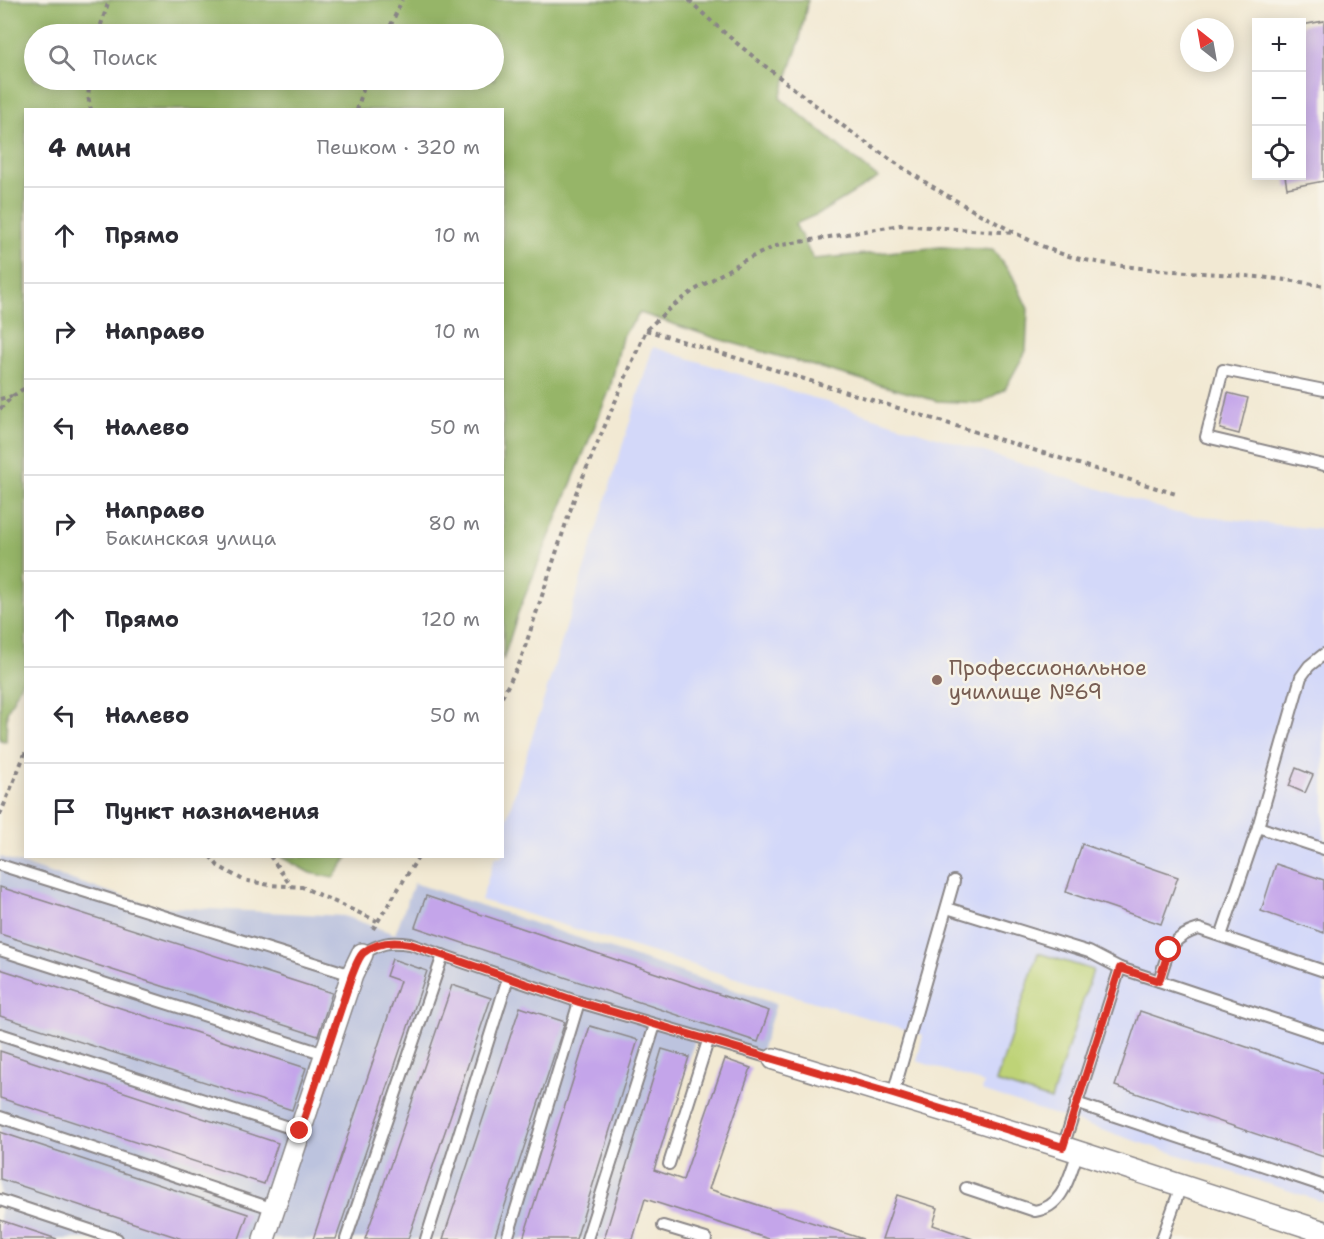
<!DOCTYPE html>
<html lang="ru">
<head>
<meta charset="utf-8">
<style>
  body { margin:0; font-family:"Shantell Sans",sans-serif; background:#f2f2f3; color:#2b2b33 }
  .controls { position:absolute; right:18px; top:18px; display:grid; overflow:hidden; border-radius:0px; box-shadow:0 3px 15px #0003 }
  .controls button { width:54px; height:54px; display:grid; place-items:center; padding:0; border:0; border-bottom:2px solid #e1e1e2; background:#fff; color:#2b2b33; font:30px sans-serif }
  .compass { position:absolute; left:1180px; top:18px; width:54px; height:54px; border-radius:50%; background:#fff; box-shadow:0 3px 15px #0003; rotate:329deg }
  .stop { position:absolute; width:18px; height:18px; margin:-14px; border:4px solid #d93025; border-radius:50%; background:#fff }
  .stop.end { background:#d93025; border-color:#fff; box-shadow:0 2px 6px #0008 }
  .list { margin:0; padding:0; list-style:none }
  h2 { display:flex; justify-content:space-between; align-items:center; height:78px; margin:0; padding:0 24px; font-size:26px }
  h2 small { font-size:20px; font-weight:400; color:#7c7c81 }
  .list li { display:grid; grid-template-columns:39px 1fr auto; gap:18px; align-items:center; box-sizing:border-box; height:96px; padding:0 24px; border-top:2px solid #e1e1e2 }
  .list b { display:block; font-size:22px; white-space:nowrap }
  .list p { margin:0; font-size:20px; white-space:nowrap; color:#7c7c81 }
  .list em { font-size:20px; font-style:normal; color:#7c7c81 }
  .icon { flex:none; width:33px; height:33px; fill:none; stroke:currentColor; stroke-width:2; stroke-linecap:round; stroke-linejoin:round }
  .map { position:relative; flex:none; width:1324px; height:1239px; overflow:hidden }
  .search { position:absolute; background:#fff; box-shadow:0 3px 15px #0003; left:24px; top:24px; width:480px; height:66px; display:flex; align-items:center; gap:15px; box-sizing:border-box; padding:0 21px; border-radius:33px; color:#7c7c81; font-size:22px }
  .panel { position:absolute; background:#fff; box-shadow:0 3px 15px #0003; left:24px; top:108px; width:480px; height:750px; border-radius:0px }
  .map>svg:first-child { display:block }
  .built { fill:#d3d8f9 }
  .industrial { fill:#bcc3de }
  .green { fill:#bed377; stroke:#707a59; stroke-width:1.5 }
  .forest { fill:#96b568; stroke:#5c6c52; stroke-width:1.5; fill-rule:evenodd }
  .building { fill:#c4a5ea }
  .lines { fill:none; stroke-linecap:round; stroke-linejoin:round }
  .service-casing { stroke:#8a8687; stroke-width:14 }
  .minor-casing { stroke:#8a8687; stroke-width:24 }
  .path { stroke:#8a8687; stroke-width:4; stroke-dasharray:4.5 4.5; stroke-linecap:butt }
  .service { stroke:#fff; stroke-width:10 }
  .minor { stroke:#fff; stroke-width:21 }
  .route { stroke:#d93025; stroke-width:8 }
  .education-dot { fill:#8d6e63; stroke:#f7f3e8; stroke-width:2 }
  .labels { text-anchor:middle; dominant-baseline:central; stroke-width:5; stroke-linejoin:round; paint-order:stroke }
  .education-label { font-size:21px; fill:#785e54; stroke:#f7f3e8; text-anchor:start }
</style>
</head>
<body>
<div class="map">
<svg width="1324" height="1239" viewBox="0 0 1324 1239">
  <rect width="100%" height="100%" fill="#f7f3e8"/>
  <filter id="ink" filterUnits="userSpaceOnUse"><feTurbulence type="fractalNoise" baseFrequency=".0167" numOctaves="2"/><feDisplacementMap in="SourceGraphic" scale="12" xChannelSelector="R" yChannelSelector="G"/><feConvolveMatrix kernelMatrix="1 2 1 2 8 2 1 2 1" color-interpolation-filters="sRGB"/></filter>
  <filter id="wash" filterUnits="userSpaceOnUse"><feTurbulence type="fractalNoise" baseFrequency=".008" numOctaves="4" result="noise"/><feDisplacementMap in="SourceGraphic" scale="24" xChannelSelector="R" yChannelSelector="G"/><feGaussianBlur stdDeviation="1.35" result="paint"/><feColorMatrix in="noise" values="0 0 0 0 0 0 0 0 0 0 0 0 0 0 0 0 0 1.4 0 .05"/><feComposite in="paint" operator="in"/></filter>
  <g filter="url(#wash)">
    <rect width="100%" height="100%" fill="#f2e9d3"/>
    <!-- built -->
    <polygon class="built" points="653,347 1176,513 1324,530 1324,1202 982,1091 984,1083 917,1061 923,1035 481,900 495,857 502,856 503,831"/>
    <!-- industrial -->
    <polygon class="industrial" points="0,857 153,906 344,916 395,934 414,883 776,1004 761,1051 696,1037 633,1239 0,1239"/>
    <!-- green -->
    <polygon class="green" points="1038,953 1093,970 1051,1100 996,1082"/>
    <!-- forest -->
    <g class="forest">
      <path d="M0,0H808L799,43L780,98L878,178L820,213L795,224L813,259L941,247L993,250L1012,275L1028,309L1026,351L1005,389L982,403L937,401L718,339L640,313L622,337L610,389L518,613L503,660L502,110H26V673L7,712L6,741L0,740ZM34,34H494V80H34Z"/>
      <polygon points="281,857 347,856 348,857 333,878 310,873"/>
    </g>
    <g id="blocks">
      <!-- building -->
      <g class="building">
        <polygon points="1324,21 1324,181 1287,188 1285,176 1302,176 1302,25"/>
        <polygon points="1228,393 1248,398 1239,434 1220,429"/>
        <polygon points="1296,768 1313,775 1305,793 1289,786"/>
        <polygon points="1082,844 1178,877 1161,924 1066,892"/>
        <polygon points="1276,864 1324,880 1324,933 1261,911"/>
        <polygon points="0,887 332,993 318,1036 0,934"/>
        <polygon points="426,896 769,1011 758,1042 415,927"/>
        <polygon points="392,959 427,971 336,1239 313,1239 400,981 386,976"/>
        <polygon points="0,969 306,1068 292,1110 0,1016"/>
        <polygon points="452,985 491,998 408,1239 365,1239"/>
        <polygon points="520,1007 565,1022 494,1239 443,1239"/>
        <polygon points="1140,1011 1324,1073 1324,1157 1115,1086"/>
        <polygon points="590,1026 638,1040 576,1239 523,1239"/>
        <polygon points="662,1049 689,1057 654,1170 683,1180 725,1059 751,1068 709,1189 863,1239 769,1239 645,1199 633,1239 604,1239"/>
        <polygon points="0,1051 278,1143 264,1184 0,1098"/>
        <polygon points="0,1132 248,1214 239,1239 182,1239 0,1179"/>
        <polygon points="897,1195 938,1208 933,1225 973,1239 882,1239"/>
        <polygon points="0,1220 57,1239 0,1239"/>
      </g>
    </g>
  </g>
  <g filter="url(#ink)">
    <use href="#blocks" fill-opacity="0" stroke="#8a8687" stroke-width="1.5"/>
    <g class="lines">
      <!-- service casing -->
      <g class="service-casing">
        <g id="service">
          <polyline points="1324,390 1223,370 1206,437 1324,465"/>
          <polyline points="1258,827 1324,849"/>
          <polyline points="0,865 352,975"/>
          <polyline points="947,908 1089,952 1120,968 1324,1036"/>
          <polyline points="1221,936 1258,827 1301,677 1309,666 1324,654"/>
          <polyline points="0,950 325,1054"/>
          <path d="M362,954C381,943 388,941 410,944L579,1002L774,1059"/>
          <path d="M1159,981C1167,955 1169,937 1199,929L1324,971"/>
          <polyline points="0,1034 300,1131"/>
          <polyline points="893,1094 954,881"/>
          <polyline points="1076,1103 1324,1186"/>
          <polyline points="0,1117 274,1209"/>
          <polyline points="1063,1147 1120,968"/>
          <polyline points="669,1164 708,1041"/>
          <path d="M966,1188L1035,1211C1064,1207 1069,1176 1078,1152"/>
          <polyline points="0,1200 117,1239"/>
          <polyline points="663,1226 706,1239"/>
          <polyline points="346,1239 443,955"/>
          <polyline points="426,1239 508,978"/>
          <polyline points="507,1239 579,1002"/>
          <polyline points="587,1239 655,1025"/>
          <polyline points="1162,1239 1181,1186"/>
        </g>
      </g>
      <!-- minor casing -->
      <g class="minor-casing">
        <g id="minor">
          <polyline points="774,1059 1063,1147 1324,1232"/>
          <polyline points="264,1239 352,975 362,954"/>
        </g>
      </g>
      <!-- path -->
      <g class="path">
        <path d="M689,0C722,33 760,62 797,91C860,140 922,184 993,221C1019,235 1047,251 1076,258C1157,276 1242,270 1324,286"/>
        <polyline points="98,34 109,0"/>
        <polyline points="387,34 402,0"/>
        <polyline points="90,80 88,96 91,110"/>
        <polyline points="357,110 366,80"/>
        <polyline points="646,330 1179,495"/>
        <polyline points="0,399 12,396"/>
        <polyline points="0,409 13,396 26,387"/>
        <polyline points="502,697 520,662 576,493 646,330 669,309 693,291 743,261 776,246 900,225 1015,233"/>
        <polyline points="0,815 26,751"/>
        <polyline points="210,856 218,866 243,880 270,885 302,887 377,921"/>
        <polyline points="270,856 291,886"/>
        <polyline points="373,929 419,856"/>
      </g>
      <!-- service -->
      <use href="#service" class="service"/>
      <!-- minor -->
      <use href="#minor" class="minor"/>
    </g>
  </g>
  <g class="lines" filter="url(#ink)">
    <!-- route -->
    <path class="route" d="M300,1131L352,975C355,968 358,958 363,953C377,941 394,941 410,944L579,1002L893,1094L1063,1147L1120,968L1159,981L1169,950"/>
  </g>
  <!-- markers -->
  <circle class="education-dot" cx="937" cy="680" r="6"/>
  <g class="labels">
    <!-- education labels -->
    <g class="education-label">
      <text x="949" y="668">Профессиональное<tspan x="949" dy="24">училище №69</tspan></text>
    </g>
  </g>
</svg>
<div class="controls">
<button>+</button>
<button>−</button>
<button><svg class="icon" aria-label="locate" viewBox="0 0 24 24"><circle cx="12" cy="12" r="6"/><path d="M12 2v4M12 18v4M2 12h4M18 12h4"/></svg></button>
</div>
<svg class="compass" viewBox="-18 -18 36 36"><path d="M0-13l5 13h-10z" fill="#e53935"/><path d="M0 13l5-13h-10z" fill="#7c7c81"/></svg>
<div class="stop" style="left:1169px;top:950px"></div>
<div class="stop end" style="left:300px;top:1131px"></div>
<div class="search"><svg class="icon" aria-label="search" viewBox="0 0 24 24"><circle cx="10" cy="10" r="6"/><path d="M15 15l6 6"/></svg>Поиск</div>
<section class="panel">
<h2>4 мин<small>Пешком · 320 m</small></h2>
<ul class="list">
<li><svg class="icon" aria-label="ahead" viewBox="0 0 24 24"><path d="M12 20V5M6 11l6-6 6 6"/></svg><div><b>Прямо</b></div><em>10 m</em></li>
<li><svg class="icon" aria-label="right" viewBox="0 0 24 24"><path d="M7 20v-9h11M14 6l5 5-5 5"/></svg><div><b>Направо</b></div><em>10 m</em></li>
<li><svg class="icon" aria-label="left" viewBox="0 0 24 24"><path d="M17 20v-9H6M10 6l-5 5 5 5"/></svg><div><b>Налево</b></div><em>50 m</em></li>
<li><svg class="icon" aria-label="right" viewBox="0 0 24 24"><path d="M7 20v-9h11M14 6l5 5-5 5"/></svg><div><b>Направо</b><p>Бакинская улица</p></div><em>80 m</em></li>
<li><svg class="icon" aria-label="ahead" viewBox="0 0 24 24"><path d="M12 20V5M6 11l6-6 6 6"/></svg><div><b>Прямо</b></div><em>120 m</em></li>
<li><svg class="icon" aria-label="left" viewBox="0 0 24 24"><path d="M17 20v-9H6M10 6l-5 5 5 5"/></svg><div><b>Налево</b></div><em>50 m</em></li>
<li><svg class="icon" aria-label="arrive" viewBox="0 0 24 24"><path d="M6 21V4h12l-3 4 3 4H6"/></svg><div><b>Пункт назначения</b></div></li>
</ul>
</section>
</div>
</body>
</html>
